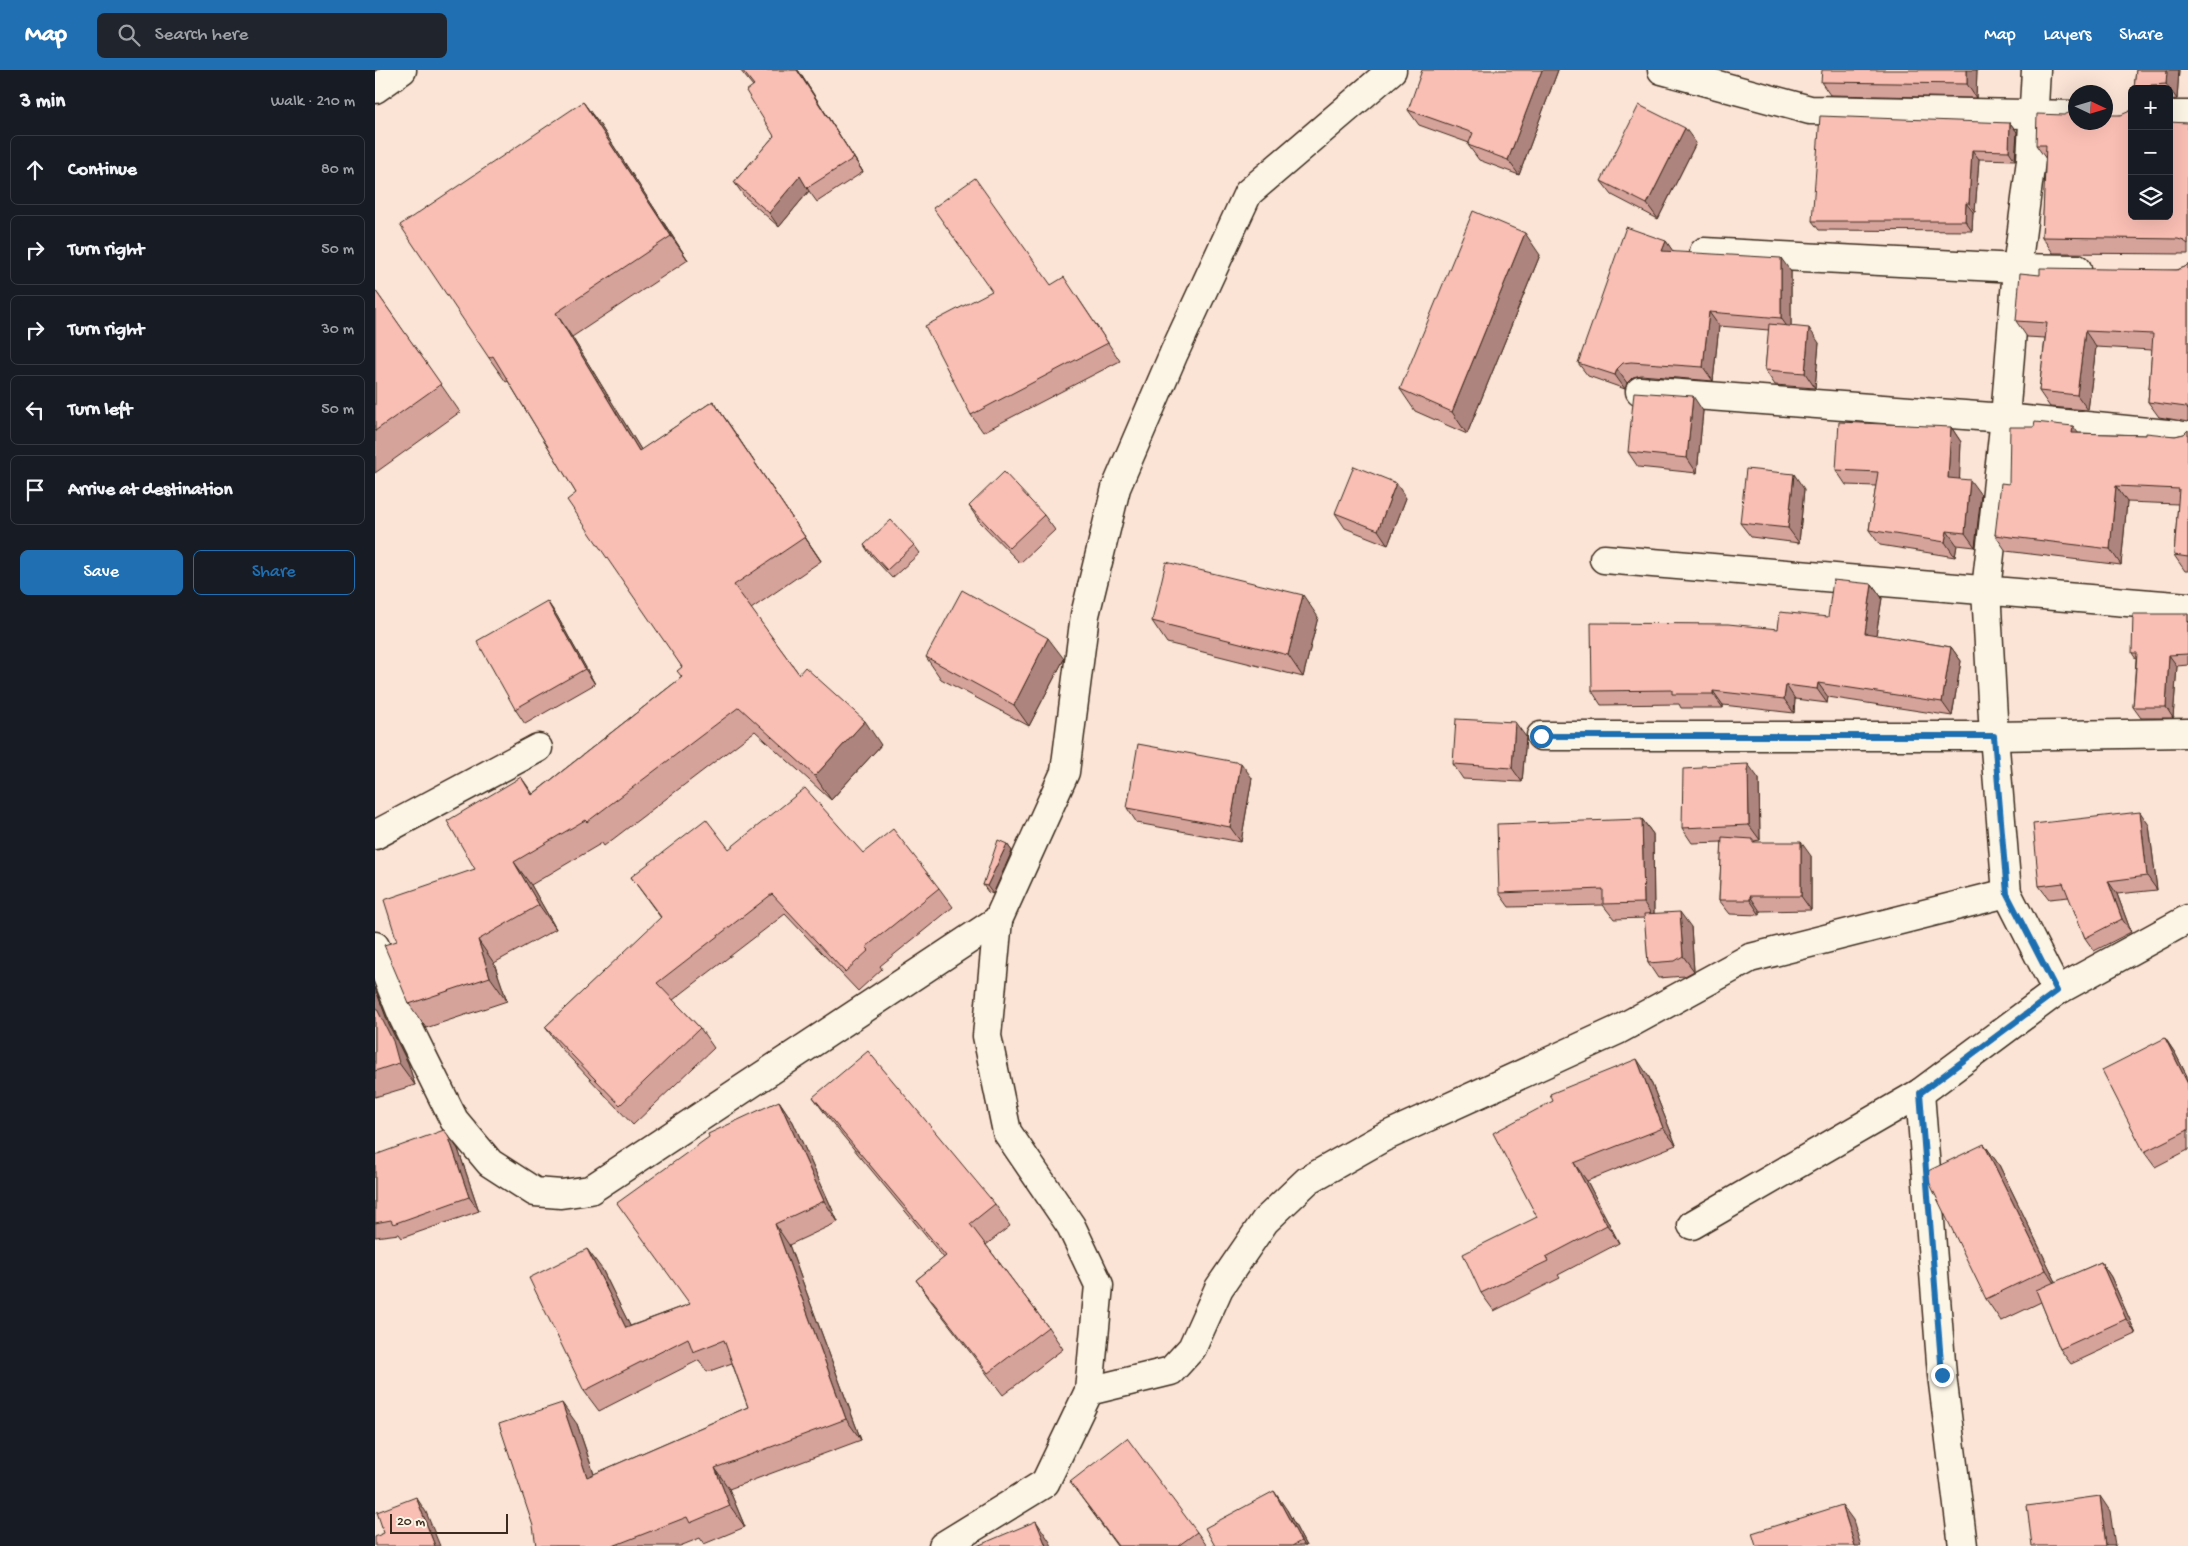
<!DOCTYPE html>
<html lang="en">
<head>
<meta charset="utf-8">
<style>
  body { margin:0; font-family:"Gochi Hand",sans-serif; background:#20242c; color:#f1f3f6 }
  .controls { position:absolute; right:15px; top:15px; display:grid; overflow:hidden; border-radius:8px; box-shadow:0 5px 20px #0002 }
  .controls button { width:45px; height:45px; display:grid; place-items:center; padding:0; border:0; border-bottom:1px solid #363941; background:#171b24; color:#f1f3f6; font:25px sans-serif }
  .compass { position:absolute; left:1693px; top:15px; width:45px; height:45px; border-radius:50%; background:#171b24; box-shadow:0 5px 20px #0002; rotate:94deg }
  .scale { position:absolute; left:15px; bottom:12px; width:118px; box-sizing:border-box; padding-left:5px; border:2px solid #3b2a1e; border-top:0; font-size:14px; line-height:18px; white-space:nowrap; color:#3b2a1e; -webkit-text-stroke:4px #fcf5e5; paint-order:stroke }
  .stop { position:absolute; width:15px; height:15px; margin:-11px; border:4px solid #1f6fb2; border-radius:50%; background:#fff }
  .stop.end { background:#1f6fb2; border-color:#fff; box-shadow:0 1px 5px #0008 }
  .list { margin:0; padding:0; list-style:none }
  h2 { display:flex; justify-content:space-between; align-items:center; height:65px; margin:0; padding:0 20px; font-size:21px }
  h2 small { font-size:16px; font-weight:400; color:#9ea1a6 }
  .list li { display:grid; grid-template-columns:32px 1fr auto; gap:15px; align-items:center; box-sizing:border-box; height:70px; margin:0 10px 10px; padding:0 10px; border:1px solid #363941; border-radius:8px }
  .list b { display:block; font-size:19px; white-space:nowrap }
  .list em { font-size:16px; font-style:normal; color:#9ea1a6 }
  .actions { display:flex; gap:10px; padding:15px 20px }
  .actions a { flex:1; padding:11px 0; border:1px solid #1f6fb2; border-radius:8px; text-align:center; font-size:18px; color:#1f6fb2 }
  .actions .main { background:#1f6fb2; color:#fff }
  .icon { flex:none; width:28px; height:28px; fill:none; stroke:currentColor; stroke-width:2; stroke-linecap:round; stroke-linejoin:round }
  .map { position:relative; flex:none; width:1813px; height:1476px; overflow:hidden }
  header { display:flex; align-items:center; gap:30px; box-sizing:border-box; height:70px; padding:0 25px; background:#1f6fb2; color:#fff }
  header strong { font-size:24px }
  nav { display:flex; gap:28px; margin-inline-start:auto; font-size:18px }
  .search { width:350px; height:45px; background:#20242c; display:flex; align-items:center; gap:12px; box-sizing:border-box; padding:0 18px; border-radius:8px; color:#9ea1a6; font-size:19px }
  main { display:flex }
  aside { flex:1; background:#171b24 }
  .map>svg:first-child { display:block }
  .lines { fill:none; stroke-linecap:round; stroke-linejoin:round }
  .minor-casing { stroke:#3b2a1e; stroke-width:31 }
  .minor { stroke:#fcf5e5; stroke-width:28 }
  .wall { fill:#d6a39b; stroke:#3b2a1e }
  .shaded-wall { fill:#ae857e; stroke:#3b2a1e }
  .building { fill:#f9beb4; stroke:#3b2a1e }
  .route { stroke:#1f6fb2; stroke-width:6 }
</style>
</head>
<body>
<header>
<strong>Map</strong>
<div class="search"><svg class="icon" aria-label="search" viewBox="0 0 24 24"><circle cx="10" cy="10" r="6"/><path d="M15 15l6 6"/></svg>Search here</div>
<nav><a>Map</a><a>Layers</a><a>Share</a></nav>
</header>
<main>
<aside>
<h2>3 min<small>Walk · 210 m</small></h2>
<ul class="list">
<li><svg class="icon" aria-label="ahead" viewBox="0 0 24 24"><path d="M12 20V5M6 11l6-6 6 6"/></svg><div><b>Continue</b></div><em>80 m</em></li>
<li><svg class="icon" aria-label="right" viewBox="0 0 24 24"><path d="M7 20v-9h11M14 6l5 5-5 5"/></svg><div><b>Turn right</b></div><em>50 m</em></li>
<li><svg class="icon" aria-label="right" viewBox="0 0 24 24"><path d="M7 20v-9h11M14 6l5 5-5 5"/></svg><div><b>Turn right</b></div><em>30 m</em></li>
<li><svg class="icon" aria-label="left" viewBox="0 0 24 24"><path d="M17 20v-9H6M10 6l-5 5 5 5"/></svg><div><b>Turn left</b></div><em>50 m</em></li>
<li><svg class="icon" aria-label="arrive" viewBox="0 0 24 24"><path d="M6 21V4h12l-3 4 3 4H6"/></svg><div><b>Arrive at destination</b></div></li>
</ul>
<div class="actions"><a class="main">Save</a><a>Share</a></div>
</aside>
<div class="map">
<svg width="1813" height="1476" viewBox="0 0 1813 1476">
  <rect width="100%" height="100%" fill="#fbe4d6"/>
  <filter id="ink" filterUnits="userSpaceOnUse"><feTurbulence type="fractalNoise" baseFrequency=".02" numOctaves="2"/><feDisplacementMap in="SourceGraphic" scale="10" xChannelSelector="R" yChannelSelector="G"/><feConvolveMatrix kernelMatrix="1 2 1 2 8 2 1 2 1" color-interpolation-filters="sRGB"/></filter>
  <g filter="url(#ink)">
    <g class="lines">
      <!-- minor casing -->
      <g class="minor-casing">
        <g id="minor">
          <polyline points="1287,0 1435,40 1700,45"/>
          <polyline points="1661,0 1656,90 1642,198 1630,348 1611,520 1619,666 1632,823 1682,921"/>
          <polyline points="0,19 27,0"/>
          <polyline points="1794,45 1813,45"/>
          <polyline points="1329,182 1642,198 1702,199"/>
          <polyline points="1265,321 1630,348 1813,366"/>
          <polyline points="1229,489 1813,537"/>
          <polyline points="1166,666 1619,666 1813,663"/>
          <polyline points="0,765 163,678"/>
          <polyline points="0,876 29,949 79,1050 115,1093 160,1122 186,1124 215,1120 623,850"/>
          <polyline points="1545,1023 1567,1305 1588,1476"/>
          <polyline points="1317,1155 1545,1023 1682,921 1813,849"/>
          <polyline points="714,1321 796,1301 817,1278 844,1218 890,1151 933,1110 1007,1068 1243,960 1375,888 1632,823"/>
          <polyline points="568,1476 670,1413 714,1321 724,1215 696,1156 632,1062 612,966 623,850 690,702 710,545 741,418 799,283 873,123 1017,0"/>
        </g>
      </g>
      <!-- minor -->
      <use href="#minor" class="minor"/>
    </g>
    <!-- wall -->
    <g class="wall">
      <polygon points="365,0 423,0 488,102 442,132 434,121 404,157 369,126 359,112 399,66 378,16"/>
      <polygon points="1183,0 1144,105 1104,90 1093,75 1094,73 1044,55 1033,40"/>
      <polygon points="1602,0 1601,28 1455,25 1446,12"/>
      <polygon points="1761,0 1804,0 1802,29 1794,30 1794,19 1759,19"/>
      <polygon points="208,32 225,55 313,190 197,267 266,380 338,331 446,491 376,539 424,604 506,675 456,730 380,661 229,776 227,773 156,815 181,859 119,893 132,931 51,958 34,934 22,871 100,799 158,724 307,607 307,597 133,311 131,312 114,288"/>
      <polygon points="1746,45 1757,146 1813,53 1813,184 1678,183 1667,167 1671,89 1661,75 1700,52"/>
      <polygon points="1635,53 1642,62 1640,90 1604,89 1600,142 1598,142 1597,161 1444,160 1437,151"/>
      <polygon points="1321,73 1283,149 1237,125 1226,111"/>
      <polygon points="1291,171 1298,182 1416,202 1416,256 1444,273 1440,318 1400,315 1390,300 1394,260 1344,256 1338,311 1266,305 1258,307 1252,313 1250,319 1213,306 1203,293"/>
      <polygon points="1165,185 1092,364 1040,341 1025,319"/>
      <polygon points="1813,194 1813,352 1784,347 1773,332 1777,280 1721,277 1713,340 1675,337 1664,321 1670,268 1652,267 1641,251 1665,205 1802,200 1810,197"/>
      <polygon points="676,215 701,225 745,291 608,362 596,345 617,221"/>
      <polygon points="0,220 85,342 0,403"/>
      <polygon points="1328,341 1322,403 1263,397 1253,382"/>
      <polygon points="1576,357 1586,372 1584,409 1606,425 1600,477 1582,475 1580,487 1505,475 1494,460 1501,416 1471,415 1461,400"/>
      <polygon points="1813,360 1813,501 1810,501 1799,485 1803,434 1752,432 1746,495 1631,481 1620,465 1634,414 1703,363 1800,366 1809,364"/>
      <polygon points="1429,419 1424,473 1376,467 1365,453"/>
      <polygon points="1031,428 1013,475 970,458 960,443"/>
      <polygon points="594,436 669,445 680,460 645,493 604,451"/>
      <polygon points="489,475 539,475 545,483 517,508 494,483"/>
      <polygon points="1497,514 1507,528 1501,565 1576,577 1586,591 1577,646 1453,627 1452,633 1420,629 1419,643 1348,635 1348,638 1306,638 1304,634 1226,635 1217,621 1403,559 1453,547"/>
      <polygon points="172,531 182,546 220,614 150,654 140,639"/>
      <polygon points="1813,544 1813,595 1802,596 1798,648 1766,648 1758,637 1761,589 1757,583"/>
      <polygon points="943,547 928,607 792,573 777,551"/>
      <polygon points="551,587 689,589 654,656 566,609"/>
      <polygon points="1151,667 1147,712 1088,709 1078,694"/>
      <polygon points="877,708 866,772 762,753 752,738"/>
      <polygon points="1384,709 1385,770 1379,771 1380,772 1436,786 1436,840 1385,841 1385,845 1355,844 1344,830 1347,772 1317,773 1307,758"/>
      <polygon points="1267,749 1278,764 1279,844 1316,857 1319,901 1310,906 1283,908 1273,893 1270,848 1239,849 1228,835 1134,837 1124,823"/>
      <polygon points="1774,755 1782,820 1742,824 1756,862 1719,881 1710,868 1694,827 1674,829 1664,816"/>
      <polygon points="632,774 637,781 618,824 613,822 608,815"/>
      <polygon points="354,779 488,783 564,818 578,837 505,896 507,899 483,921 410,844 298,930 325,958 339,978 258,1055 184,976 170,957 286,848 256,807"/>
      <polygon points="0,918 14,955 33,993 40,1015 0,1027"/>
      <polygon points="1790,968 1800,983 1813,1008 1813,1080 1780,1097 1769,1082"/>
      <polygon points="1274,1007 1301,1075 1212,1111 1244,1173 1183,1205 1185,1208 1119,1241 1106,1223 1162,1147 1178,1031"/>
      <polygon points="438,1027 620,1134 635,1156 611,1175 673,1257 688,1279 628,1325 556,1231 541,1210 569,1188 454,1049"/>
      <polygon points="404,1031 418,1052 463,1152 414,1175 486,1370 354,1419 370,1457 329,1474 325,1468 305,1476 161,1476 202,1354 219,1404 373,1337 357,1293 332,1302 324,1290 224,1341 209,1321 227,1199 255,1256 315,1234"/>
      <polygon points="1609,1074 1624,1095 1681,1212 1726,1192 1736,1207 1761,1264 1696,1294 1685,1279 1666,1232 1626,1251 1611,1229"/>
      <polygon points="83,1079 104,1141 27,1168 24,1164 0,1167 0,1085"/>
      <polygon points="695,1412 822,1462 832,1476 742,1476"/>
      <polygon points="912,1440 931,1476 840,1476"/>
    </g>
    <!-- shaded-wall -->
    <g class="shaded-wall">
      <polygon points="422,0 423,0 488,102 479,88"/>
      <polygon points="1167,0 1183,0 1144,105 1133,90"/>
      <polygon points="1592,0 1602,0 1601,28 1592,14"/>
      <polygon points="1792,0 1804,0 1802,29 1791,14"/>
      <polygon points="208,32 225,55 313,190 296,166"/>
      <polygon points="1635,53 1642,62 1640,90 1634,81"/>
      <polygon points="1310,58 1321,73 1283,149 1272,134"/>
      <polygon points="1597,80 1604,89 1600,142 1594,133"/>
      <polygon points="425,106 434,121 404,157 394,143"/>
      <polygon points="1591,133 1598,142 1597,161 1590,151"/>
      <polygon points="1150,163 1165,185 1092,364 1077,342"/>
      <polygon points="1291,171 1300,184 1287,181"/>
      <polygon points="1406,188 1416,202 1416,262 1406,248"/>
      <polygon points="1334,242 1344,256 1338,311 1328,297"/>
      <polygon points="181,243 197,267 281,404 264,381"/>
      <polygon points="1434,258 1444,273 1440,318 1430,303"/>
      <polygon points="1710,261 1721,277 1713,340 1702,325"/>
      <polygon points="1242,299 1252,313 1250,319 1240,305"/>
      <polygon points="1318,326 1328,341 1322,403 1312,388"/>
      <polygon points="338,331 354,354 446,491 430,467"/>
      <polygon points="1698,356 1709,371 1697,363"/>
      <polygon points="1576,357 1586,372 1584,423 1573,408"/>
      <polygon points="1419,404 1429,419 1424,473 1413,458"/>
      <polygon points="1595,410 1606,425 1600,477 1590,463"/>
      <polygon points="1021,413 1031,428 1013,475 1003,460"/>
      <polygon points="1741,416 1752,432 1746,495 1735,479"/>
      <polygon points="1572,461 1582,475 1580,487 1570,472"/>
      <polygon points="1497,514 1507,528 1499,577 1490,563"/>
      <polygon points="928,525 943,547 928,607 913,585"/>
      <polygon points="172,531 182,546 220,614 210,599"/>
      <polygon points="673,568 689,589 654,656 639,635"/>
      <polygon points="1576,577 1586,591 1577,646 1567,632"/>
      <polygon points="1794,585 1802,596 1798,648 1791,637"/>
      <polygon points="1443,613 1453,627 1452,633 1442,619"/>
      <polygon points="1411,615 1420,629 1419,643 1409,629"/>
      <polygon points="1338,621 1348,635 1348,638 1338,624"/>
      <polygon points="490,651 506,675 456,730 440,706"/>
      <polygon points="1140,652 1151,667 1147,712 1137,698"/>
      <polygon points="866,693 877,708 866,772 855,757"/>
      <polygon points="1373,694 1384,709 1385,770 1374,755"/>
      <polygon points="146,707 163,731 157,725"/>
      <polygon points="1765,742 1774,755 1782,820 1772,806"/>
      <polygon points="1267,749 1278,764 1279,848 1269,833"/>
      <polygon points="1426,772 1436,786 1436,840 1426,826"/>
      <polygon points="632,774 637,781 618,824 612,816"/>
      <polygon points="139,792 156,815 181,859 164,835"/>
      <polygon points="1733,811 1742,824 1756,862 1747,849"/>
      <polygon points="1375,826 1385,841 1385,845 1375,830"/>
      <polygon points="1305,842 1316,857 1319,901 1308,886"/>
      <polygon points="103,870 119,893 132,931 115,907"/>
      <polygon points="0,918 14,955 33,993 40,1015 24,993 0,935"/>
      <polygon points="1790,968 1800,983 1813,1008 1813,1014"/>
      <polygon points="1262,989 1274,1007 1301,1075 1288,1058"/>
      <polygon points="404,1031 418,1052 463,1152 449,1131"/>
      <polygon points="73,1065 83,1079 104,1141 94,1127"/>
      <polygon points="1609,1074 1624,1095 1686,1222 1671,1200"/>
      <polygon points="1199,1093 1212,1111 1244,1173 1232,1155"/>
      <polygon points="400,1154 414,1175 486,1370 471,1349"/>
      <polygon points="212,1179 227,1199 266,1278 251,1258"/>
      <polygon points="1726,1192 1736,1207 1761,1264 1751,1249"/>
      <polygon points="187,1333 202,1354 227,1428 212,1407"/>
      <polygon points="340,1398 354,1419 370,1457 355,1436"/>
      <polygon points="899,1421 912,1440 931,1476 929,1476 926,1471"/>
      <polygon points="1725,1426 1735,1441 1740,1476 1731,1476"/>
      <polygon points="41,1427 51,1442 65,1476 60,1476"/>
      <polygon points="1467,1435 1478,1450 1486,1476 1480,1476"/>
      <polygon points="661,1451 675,1472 677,1476 671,1476"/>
    </g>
    <!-- building -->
    <g class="building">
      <polygon points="367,0 422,0 479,88 432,118 425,106 394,143 359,112 399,66 371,21 379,15"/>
      <polygon points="1047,0 1167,0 1133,90 1093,75 1098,63 1033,40"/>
      <polygon points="1447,0 1592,0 1592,14 1446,12"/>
      <polygon points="1761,0 1792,0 1791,14 1776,15 1772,19 1759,19"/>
      <polygon points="208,32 296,166 181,243 264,381 338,331 430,467 359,515 424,604 430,597 490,651 440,706 364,637 212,752 210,750 139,792 164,835 103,870 115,907 34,934 9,875 22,871 9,830 100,799 72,751 146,707 157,725 307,607 302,601 307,597 192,430 201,423 118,286 114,288 25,155"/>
      <polygon points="1264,35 1310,58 1272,134 1226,111"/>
      <polygon points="1700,40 1700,52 1730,52 1730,45 1746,45 1757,40 1757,146 1794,146 1794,52 1813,53 1813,174 1809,171 1803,169 1667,167 1671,75 1661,75 1662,44 1689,45"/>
      <polygon points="1445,46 1635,53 1634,81 1597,80 1594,133 1591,133 1590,151 1437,151"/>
      <polygon points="600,108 676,215 689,207 733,273 596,345 550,256 617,221 558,138"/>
      <polygon points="1098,141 1150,163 1077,342 1025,319"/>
      <polygon points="1251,157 1291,171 1287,181 1406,188 1406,248 1334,242 1328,297 1256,292 1248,293 1242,299 1240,305 1203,293"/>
      <polygon points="1813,194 1813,340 1811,337 1773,332 1778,264 1710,261 1702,325 1664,321 1672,253 1641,251 1645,203 1665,205 1665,198 1802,200 1810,197"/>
      <polygon points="0,220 66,314 0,361"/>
      <polygon points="1394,254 1434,258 1430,303 1390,300"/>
      <polygon points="1259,322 1318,326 1312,388 1253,382"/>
      <polygon points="1464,352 1576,357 1573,408 1595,410 1590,463 1572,461 1570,472 1494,460 1503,402 1461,400"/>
      <polygon points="1660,352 1698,356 1697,363 1771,365 1771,363 1800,366 1809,364 1813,360 1813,487 1799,485 1804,419 1741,416 1735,479 1620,465 1626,413 1634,414 1635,357 1659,357"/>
      <polygon points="979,396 1021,413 1003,460 960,443"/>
      <polygon points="1371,399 1419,404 1413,458 1365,453"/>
      <polygon points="629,402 669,445 634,478 594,436"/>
      <polygon points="516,450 539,475 512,500 489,475"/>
      <polygon points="791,492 928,525 913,585 777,551"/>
      <polygon points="1458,510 1497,514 1490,563 1576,577 1567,632 1443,613 1442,619 1411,615 1409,629 1338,621 1338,624 1297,624 1297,620 1217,621 1216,553 1353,554 1403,559 1405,542 1453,547"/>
      <polygon points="587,520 673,568 639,635 551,587"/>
      <polygon points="172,531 210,599 140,639 102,571"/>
      <polygon points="1758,544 1813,544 1813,584 1794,585 1791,637 1758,637 1762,583 1757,583"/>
      <polygon points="1081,649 1140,652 1137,698 1078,694"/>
      <polygon points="763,674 866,693 855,757 752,738"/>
      <polygon points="1373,694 1374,755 1307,758 1308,699 1326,698 1326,696"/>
      <polygon points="430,718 488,783 518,759 564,818 491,877 494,880 470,902 397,824 282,913 325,958 245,1035 170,957 286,847 256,807 331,749 354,779"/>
      <polygon points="1765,742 1772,806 1733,811 1747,849 1710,868 1688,813 1664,816 1658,754"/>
      <polygon points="1267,749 1269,833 1228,834 1228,819 1124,823 1122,754"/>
      <polygon points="1347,767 1378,769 1378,772 1426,772 1426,826 1375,826 1375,830 1344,830"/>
      <polygon points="623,770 632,774 612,816 608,815"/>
      <polygon points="1305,842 1308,886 1300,891 1273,893 1269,844"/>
      <polygon points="0,935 18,971 24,993 0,1001"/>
      <polygon points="1790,968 1813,1014 1813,1060 1769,1082 1727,1000"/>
      <polygon points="493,981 620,1134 595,1154 673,1257 613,1303 541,1210 571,1186 438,1027"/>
      <polygon points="1262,989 1288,1058 1199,1093 1232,1155 1171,1187 1173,1191 1106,1223 1088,1184 1162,1147 1118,1063 1178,1031 1175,1024"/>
      <polygon points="404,1031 449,1131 400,1154 471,1349 340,1398 355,1436 315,1453 312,1447 238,1476 161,1476 158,1456 124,1354 187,1333 212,1407 373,1337 349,1270 318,1282 313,1268 209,1321 154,1208 212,1179 251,1258 315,1234 242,1133 334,1067 333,1064"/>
      <polygon points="69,1060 73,1065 94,1127 18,1154 16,1150 0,1153 0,1085"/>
      <polygon points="1609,1074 1671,1200 1611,1229 1554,1112 1553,1101"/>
      <polygon points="1726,1192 1751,1249 1685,1279 1661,1220"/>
      <polygon points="752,1368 822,1462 803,1476 743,1476 695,1412"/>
      <polygon points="899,1421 926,1471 917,1476 840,1476 830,1458"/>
      <polygon points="1725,1426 1731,1476 1657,1476 1652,1436"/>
      <polygon points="41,1427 60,1476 0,1476 0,1467 9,1463 2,1442"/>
      <polygon points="1467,1435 1480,1476 1381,1476 1377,1463"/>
      <polygon points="661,1451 671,1476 602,1476"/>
    </g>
  </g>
  <g class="lines" filter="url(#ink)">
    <!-- route -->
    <polyline class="route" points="1166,666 1619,666 1632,824 1682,921 1545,1023 1567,1305"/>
  </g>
</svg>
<div class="controls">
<button>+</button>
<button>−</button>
<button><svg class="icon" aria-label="layers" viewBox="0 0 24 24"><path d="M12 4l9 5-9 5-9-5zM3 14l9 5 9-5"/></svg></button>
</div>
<svg class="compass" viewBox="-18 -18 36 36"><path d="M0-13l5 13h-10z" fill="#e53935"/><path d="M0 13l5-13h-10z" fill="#9ea1a6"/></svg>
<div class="scale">20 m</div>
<div class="stop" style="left:1166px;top:666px"></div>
<div class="stop end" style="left:1567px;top:1305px"></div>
</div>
</main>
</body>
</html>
